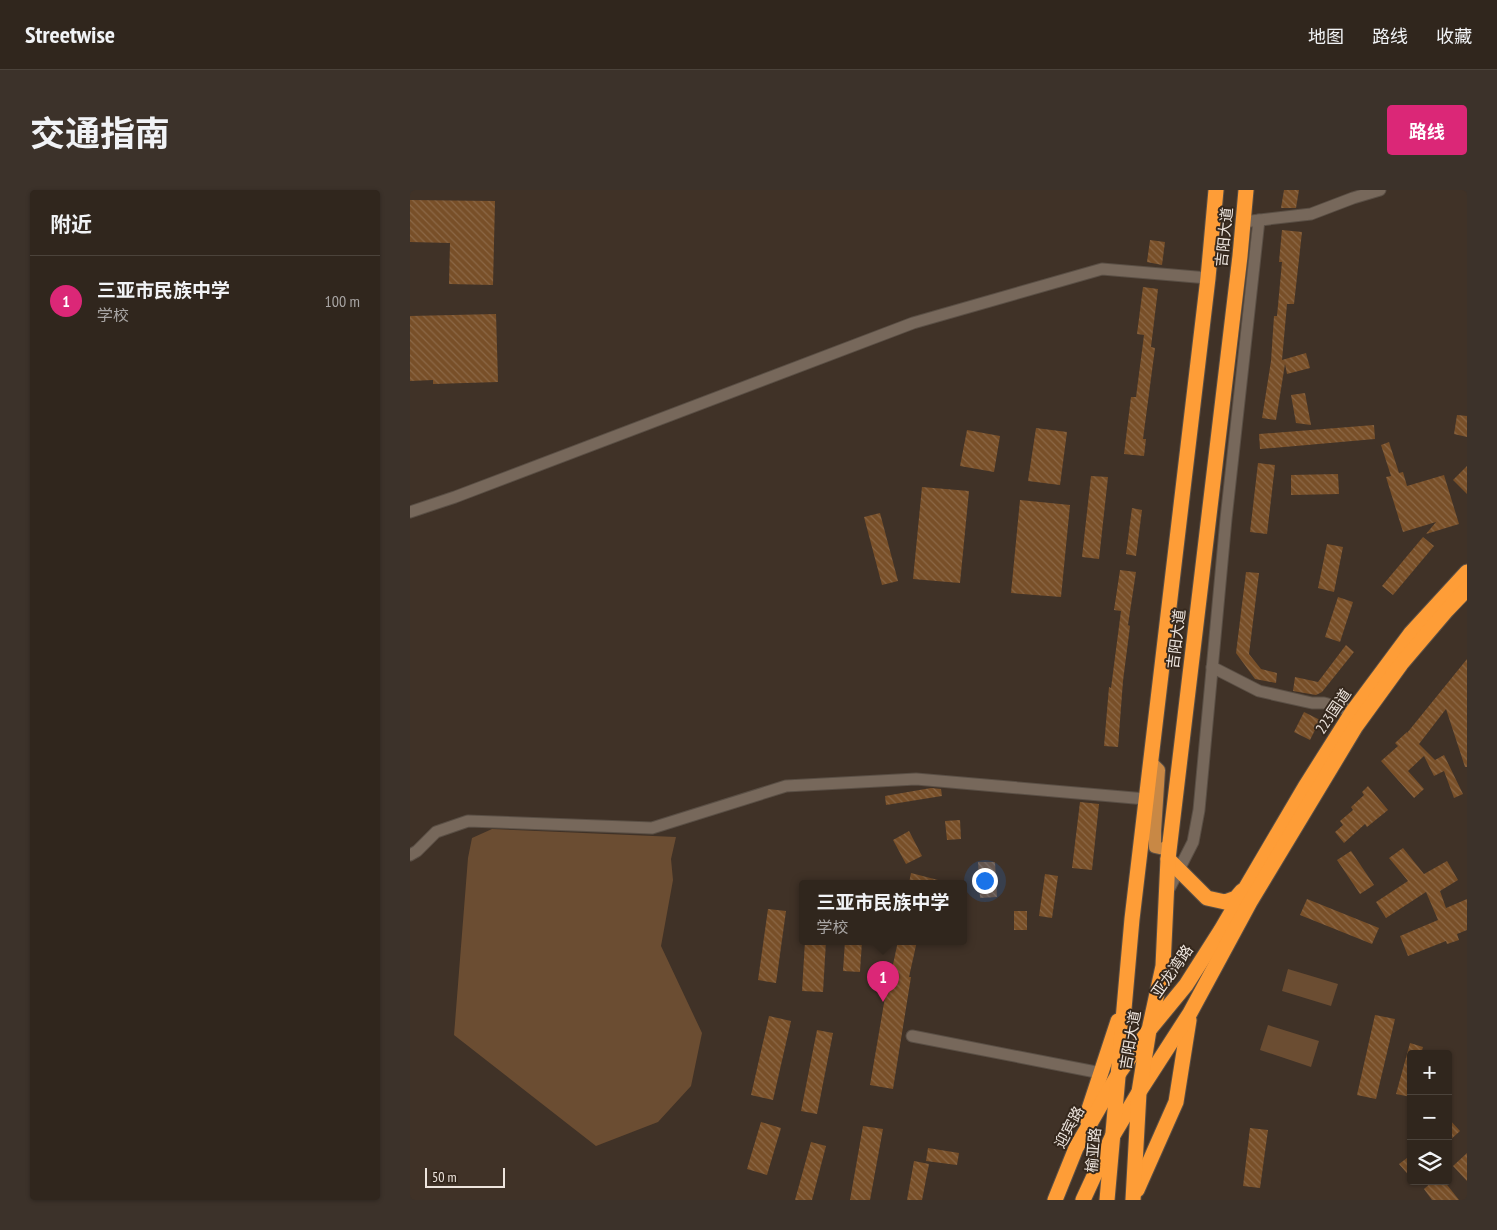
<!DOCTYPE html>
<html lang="zh">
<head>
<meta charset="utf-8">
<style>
  body { margin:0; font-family:"PT Sans Narrow","Noto Sans SC",sans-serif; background:#3c322a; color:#f1f3f6 }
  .controls { position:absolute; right:15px; bottom:15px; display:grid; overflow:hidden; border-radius:5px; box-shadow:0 1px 4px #0004 }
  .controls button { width:45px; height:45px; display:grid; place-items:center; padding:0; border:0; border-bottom:1px solid #4b433b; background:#30261d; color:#f1f3f6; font:25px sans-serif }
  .scale { position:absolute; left:15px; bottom:12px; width:80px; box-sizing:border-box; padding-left:5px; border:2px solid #ede4dd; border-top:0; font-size:14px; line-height:18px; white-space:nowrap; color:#ede4dd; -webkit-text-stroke:4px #35281d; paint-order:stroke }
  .you { position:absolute; left:574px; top:690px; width:18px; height:18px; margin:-12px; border:4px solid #fff; border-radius:50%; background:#1a73e8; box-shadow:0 0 0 8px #1a73e833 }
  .badge { display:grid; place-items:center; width:32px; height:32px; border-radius:50%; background:#db2777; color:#fff; font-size:16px; font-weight:700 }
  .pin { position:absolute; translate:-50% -41px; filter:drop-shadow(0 1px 2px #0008) }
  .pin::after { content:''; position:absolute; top:26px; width:18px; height:15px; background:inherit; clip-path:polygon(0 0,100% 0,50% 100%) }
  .popup { position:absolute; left:389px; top:690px; width:168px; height:65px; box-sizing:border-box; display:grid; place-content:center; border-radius:5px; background:#30261d; filter:drop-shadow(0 1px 4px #0005); font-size:16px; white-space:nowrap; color:#a8a5a4 }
  .popup b { font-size:19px; color:#f1f3f6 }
  .popup::after { content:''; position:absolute; left:50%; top:100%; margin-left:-10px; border:10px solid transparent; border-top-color:#30261d }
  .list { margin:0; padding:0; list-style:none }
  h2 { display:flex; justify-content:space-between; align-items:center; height:65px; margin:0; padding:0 20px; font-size:21px }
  h2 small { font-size:16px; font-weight:400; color:#a8a5a4 }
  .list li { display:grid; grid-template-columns:32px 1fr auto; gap:15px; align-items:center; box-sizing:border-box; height:90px; padding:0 20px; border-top:1px solid #4b433b }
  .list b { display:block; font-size:19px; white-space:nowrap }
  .list p { margin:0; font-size:16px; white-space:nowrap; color:#a8a5a4 }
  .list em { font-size:16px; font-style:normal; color:#a8a5a4 }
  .icon { flex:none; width:28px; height:28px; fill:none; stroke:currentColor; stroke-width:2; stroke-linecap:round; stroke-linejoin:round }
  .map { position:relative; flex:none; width:1057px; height:1010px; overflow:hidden; border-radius:5px }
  header { display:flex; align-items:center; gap:30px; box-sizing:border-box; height:70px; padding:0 25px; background:#30261d; border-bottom:1px solid #4b433b }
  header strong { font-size:24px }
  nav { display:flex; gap:28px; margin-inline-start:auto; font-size:18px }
  .intro { display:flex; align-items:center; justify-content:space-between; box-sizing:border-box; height:120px; padding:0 30px }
  h1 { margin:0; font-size:35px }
  .button { padding:12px 22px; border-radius:5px; background:#db2777; color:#fff; font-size:18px; font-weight:700 }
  main { display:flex; gap:30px; padding:0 30px }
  aside { flex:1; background:#30261d; border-radius:5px; box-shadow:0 1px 4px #0004 }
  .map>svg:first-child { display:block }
  .pitch { fill:#6b4d32 }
  .building { fill:url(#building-back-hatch) }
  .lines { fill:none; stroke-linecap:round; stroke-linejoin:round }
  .minor-casing { stroke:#5a4f45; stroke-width:13 }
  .major-casing { stroke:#5a4f45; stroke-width:14 }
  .highway-casing { stroke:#5a4f45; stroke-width:17 }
  .minor { stroke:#77685b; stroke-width:11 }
  .major { stroke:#c88845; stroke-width:12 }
  .highway { stroke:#fe9d37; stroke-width:15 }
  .labels { text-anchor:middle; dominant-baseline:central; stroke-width:4; stroke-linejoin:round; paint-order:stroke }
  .street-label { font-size:15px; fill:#ede4dd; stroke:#35281d }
</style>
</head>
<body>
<header>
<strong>Streetwise</strong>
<nav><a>地图</a><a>路线</a><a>收藏</a></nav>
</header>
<div class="intro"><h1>交通指南</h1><a class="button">路线</a></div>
<main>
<aside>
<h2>附近<small></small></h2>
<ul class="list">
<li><span class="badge">1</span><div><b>三亚市民族中学</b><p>学校</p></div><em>100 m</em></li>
</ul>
</aside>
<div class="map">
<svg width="1057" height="1010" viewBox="0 0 1057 1010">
  <defs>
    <pattern id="building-back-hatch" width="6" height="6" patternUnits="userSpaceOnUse" patternTransform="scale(1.25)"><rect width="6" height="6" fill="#784f28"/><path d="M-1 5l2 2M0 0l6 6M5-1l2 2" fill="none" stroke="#8c6847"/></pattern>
  </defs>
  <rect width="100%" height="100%" fill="#403227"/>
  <!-- pitch -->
  <g class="pitch">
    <polygon points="82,639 266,647 261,669 263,690 251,756 292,843 281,896 248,932 186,956 44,845 58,668 62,648"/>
    <polygon points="878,779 928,794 921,816 872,801"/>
    <polygon points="858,835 909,851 901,877 850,860"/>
  </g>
  <!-- building -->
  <g class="building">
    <polygon points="874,0 889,0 886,18 871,18"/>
    <polygon points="0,10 85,11 83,95 39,94 40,53 0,52"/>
    <polygon points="872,40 892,42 884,114 877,114 872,170 896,163 900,178 877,184 875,174 866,230 852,228 861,171 864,126 867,126 872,72 869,72"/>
    <polygon points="740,50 755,52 752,75 737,72"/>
    <polygon points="733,97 748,99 741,157 745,158 733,249 736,249 734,266 714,264 721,207 726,207 734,145 727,144"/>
    <polygon points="86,124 88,192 23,194 23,190 0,191 0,126"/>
    <polygon points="895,203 901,235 886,233 881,205"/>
    <polygon points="1047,225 1057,226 1057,247 1044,244"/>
    <polygon points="964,235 965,249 850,259 849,244"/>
    <polygon points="626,238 657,242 650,295 618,291"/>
    <polygon points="557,240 590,246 584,282 550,276"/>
    <polygon points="979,252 989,283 993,282 997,296 1034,285 1049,334 1016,344 1026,332 993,342 976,287 981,286 971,255"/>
    <polygon points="848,273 865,275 857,344 840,342"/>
    <polygon points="1057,276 1057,304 1043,290"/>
    <polygon points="928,284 929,304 881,305 881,285"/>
    <polygon points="681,286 698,287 689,369 672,367"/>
    <polygon points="512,297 559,301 550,393 503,389"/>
    <polygon points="610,310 660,315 651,407 601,403"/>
    <polygon points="722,318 732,320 726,366 716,364"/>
    <polygon points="470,323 488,391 472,395 454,327"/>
    <polygon points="1013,347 1024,356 983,405 972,396"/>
    <polygon points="917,354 933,357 924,402 908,398"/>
    <polygon points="710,380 726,382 718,435 720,436 713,491 708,557 694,556 699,497 701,498 711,421 704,420"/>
    <polygon points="836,382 849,383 839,464 851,479 867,483 866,493 845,489 826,463"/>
    <polygon points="928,407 943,412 930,452 915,447"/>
    <polygon points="936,455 944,462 912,502 906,505 883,501 885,487 908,492"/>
    <polygon points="1057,469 1057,577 1055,577 1036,519 1009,554 1025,570 1034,565 1053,604 1044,608 1034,581 1024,586 1014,566 998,581 1014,599 1004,608 971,571 988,556 985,553 997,542 997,543"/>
    <polygon points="894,522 910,530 900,550 884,542"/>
    <polygon points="958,596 978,620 957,637 955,634 934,653 925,642 933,635 930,631 943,620 941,617 954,605 952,602"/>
    <polygon points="521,598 531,599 532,606 476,615 475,606"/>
    <polygon points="670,612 689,614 682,680 662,678"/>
    <polygon points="550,630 551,649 537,650 535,631"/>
    <polygon points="499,641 512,666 496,674 483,650"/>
    <polygon points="993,658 1014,684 1037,671 1048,690 1030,701 1036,718 1057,709 1057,740 1047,744 1049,750 1037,754 1036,751 998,766 990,746 1028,730 1016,702 976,728 966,712 998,691 979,668"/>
    <polygon points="941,661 964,695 950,704 927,670"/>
    <polygon points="568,672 585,672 587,707 570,708"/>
    <polygon points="501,683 528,690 528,693 499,693"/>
    <polygon points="635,684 648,686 642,728 629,726"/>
    <polygon points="897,709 969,738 962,754 890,725"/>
    <polygon points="358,719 376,721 366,793 348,790"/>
    <rect x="604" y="721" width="13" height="19"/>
    <polygon points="395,751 416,751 413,802 392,801"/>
    <polygon points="435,751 452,751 450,782 433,781"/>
    <polygon points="488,751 507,751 499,787 501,787 483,899 460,895 479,784 481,784"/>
    <polygon points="965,825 985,829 966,909 947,905"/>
    <polygon points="359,826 381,831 363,910 341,905"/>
    <polygon points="407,840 423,843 407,924 391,921"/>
    <polygon points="1000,853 1013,857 1011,864 1001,864 1001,907 986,904"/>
    <polygon points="1038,928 1050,941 1038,952"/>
    <polygon points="351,932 371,938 357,985 337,979"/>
    <polygon points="453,936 473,939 460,1010 440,1010"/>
    <polygon points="840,938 858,940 850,998 833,996"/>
    <polygon points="401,952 416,956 402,1010 385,1010"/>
    <polygon points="518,958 549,963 547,975 516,971"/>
    <polygon points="1057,963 1057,991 1043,976"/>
    <polygon points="1001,965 1001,988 989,974"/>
    <polygon points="504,971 519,974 512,1010 497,1010"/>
    <polygon points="1023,991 1034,991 1049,1010 1022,1010 1014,999"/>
  </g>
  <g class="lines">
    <!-- minor casing -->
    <g class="minor-casing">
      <g id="minor">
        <polyline points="833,32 901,24 943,8 970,0"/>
        <polyline points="0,322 45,307 503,133 692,79 798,88"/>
        <polyline points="802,477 849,501 902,513 914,513 943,521"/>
        <polyline points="0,665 7,661 26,642 58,631 242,638 376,596 506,589 736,609"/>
        <polyline points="757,703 783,652 789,620 816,329 849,30"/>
        <polyline points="502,846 691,883"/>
      </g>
    </g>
    <!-- major casing -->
    <g class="major-casing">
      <polyline id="major" points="741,572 749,580 745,641 745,657 754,659 759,654"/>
    </g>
    <!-- highway casing -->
    <g class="highway-casing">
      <g id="highway">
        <polyline points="758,669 797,708 815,712 826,708 832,701"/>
        <polyline points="676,928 708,831"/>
        <polyline points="727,1000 766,912 779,830"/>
        <polyline points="645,1010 666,958 709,883 739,840 776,795 811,740 895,597 943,521 1001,443 1057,382"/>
        <polyline points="673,1010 702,947 729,902 780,823 840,712 946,536 991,474 1037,420 1057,399"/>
        <polyline points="697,1010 722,729 798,88 806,0"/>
        <polyline points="723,1010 729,902 739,840 753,776 758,669 830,66 836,0"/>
      </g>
    </g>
    <!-- minor -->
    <use href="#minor" class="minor"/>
    <!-- major -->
    <use href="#major" class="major"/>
    <!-- highway -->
    <use href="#highway" class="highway"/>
  </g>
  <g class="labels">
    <!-- street labels -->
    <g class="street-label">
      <text transform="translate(814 47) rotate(-84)">吉阳大道</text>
      <text transform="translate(766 449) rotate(-83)">吉阳大道</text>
      <text transform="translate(923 521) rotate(-56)">223国道</text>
      <text transform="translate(762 781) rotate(-55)">亚龙湾路</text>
      <text transform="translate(720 850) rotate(-80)">吉阳大道</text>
      <text transform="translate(659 937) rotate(-62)">迎宾路</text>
      <text transform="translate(683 960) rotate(-85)">榆亚路</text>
    </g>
  </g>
</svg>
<div class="controls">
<button>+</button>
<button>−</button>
<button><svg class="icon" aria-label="layers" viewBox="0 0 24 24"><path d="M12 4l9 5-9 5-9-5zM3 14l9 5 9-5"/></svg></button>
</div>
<div class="scale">50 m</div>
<div class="you"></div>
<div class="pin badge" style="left:473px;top:812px">1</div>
<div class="popup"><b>三亚市民族中学</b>学校</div>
</div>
</main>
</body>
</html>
